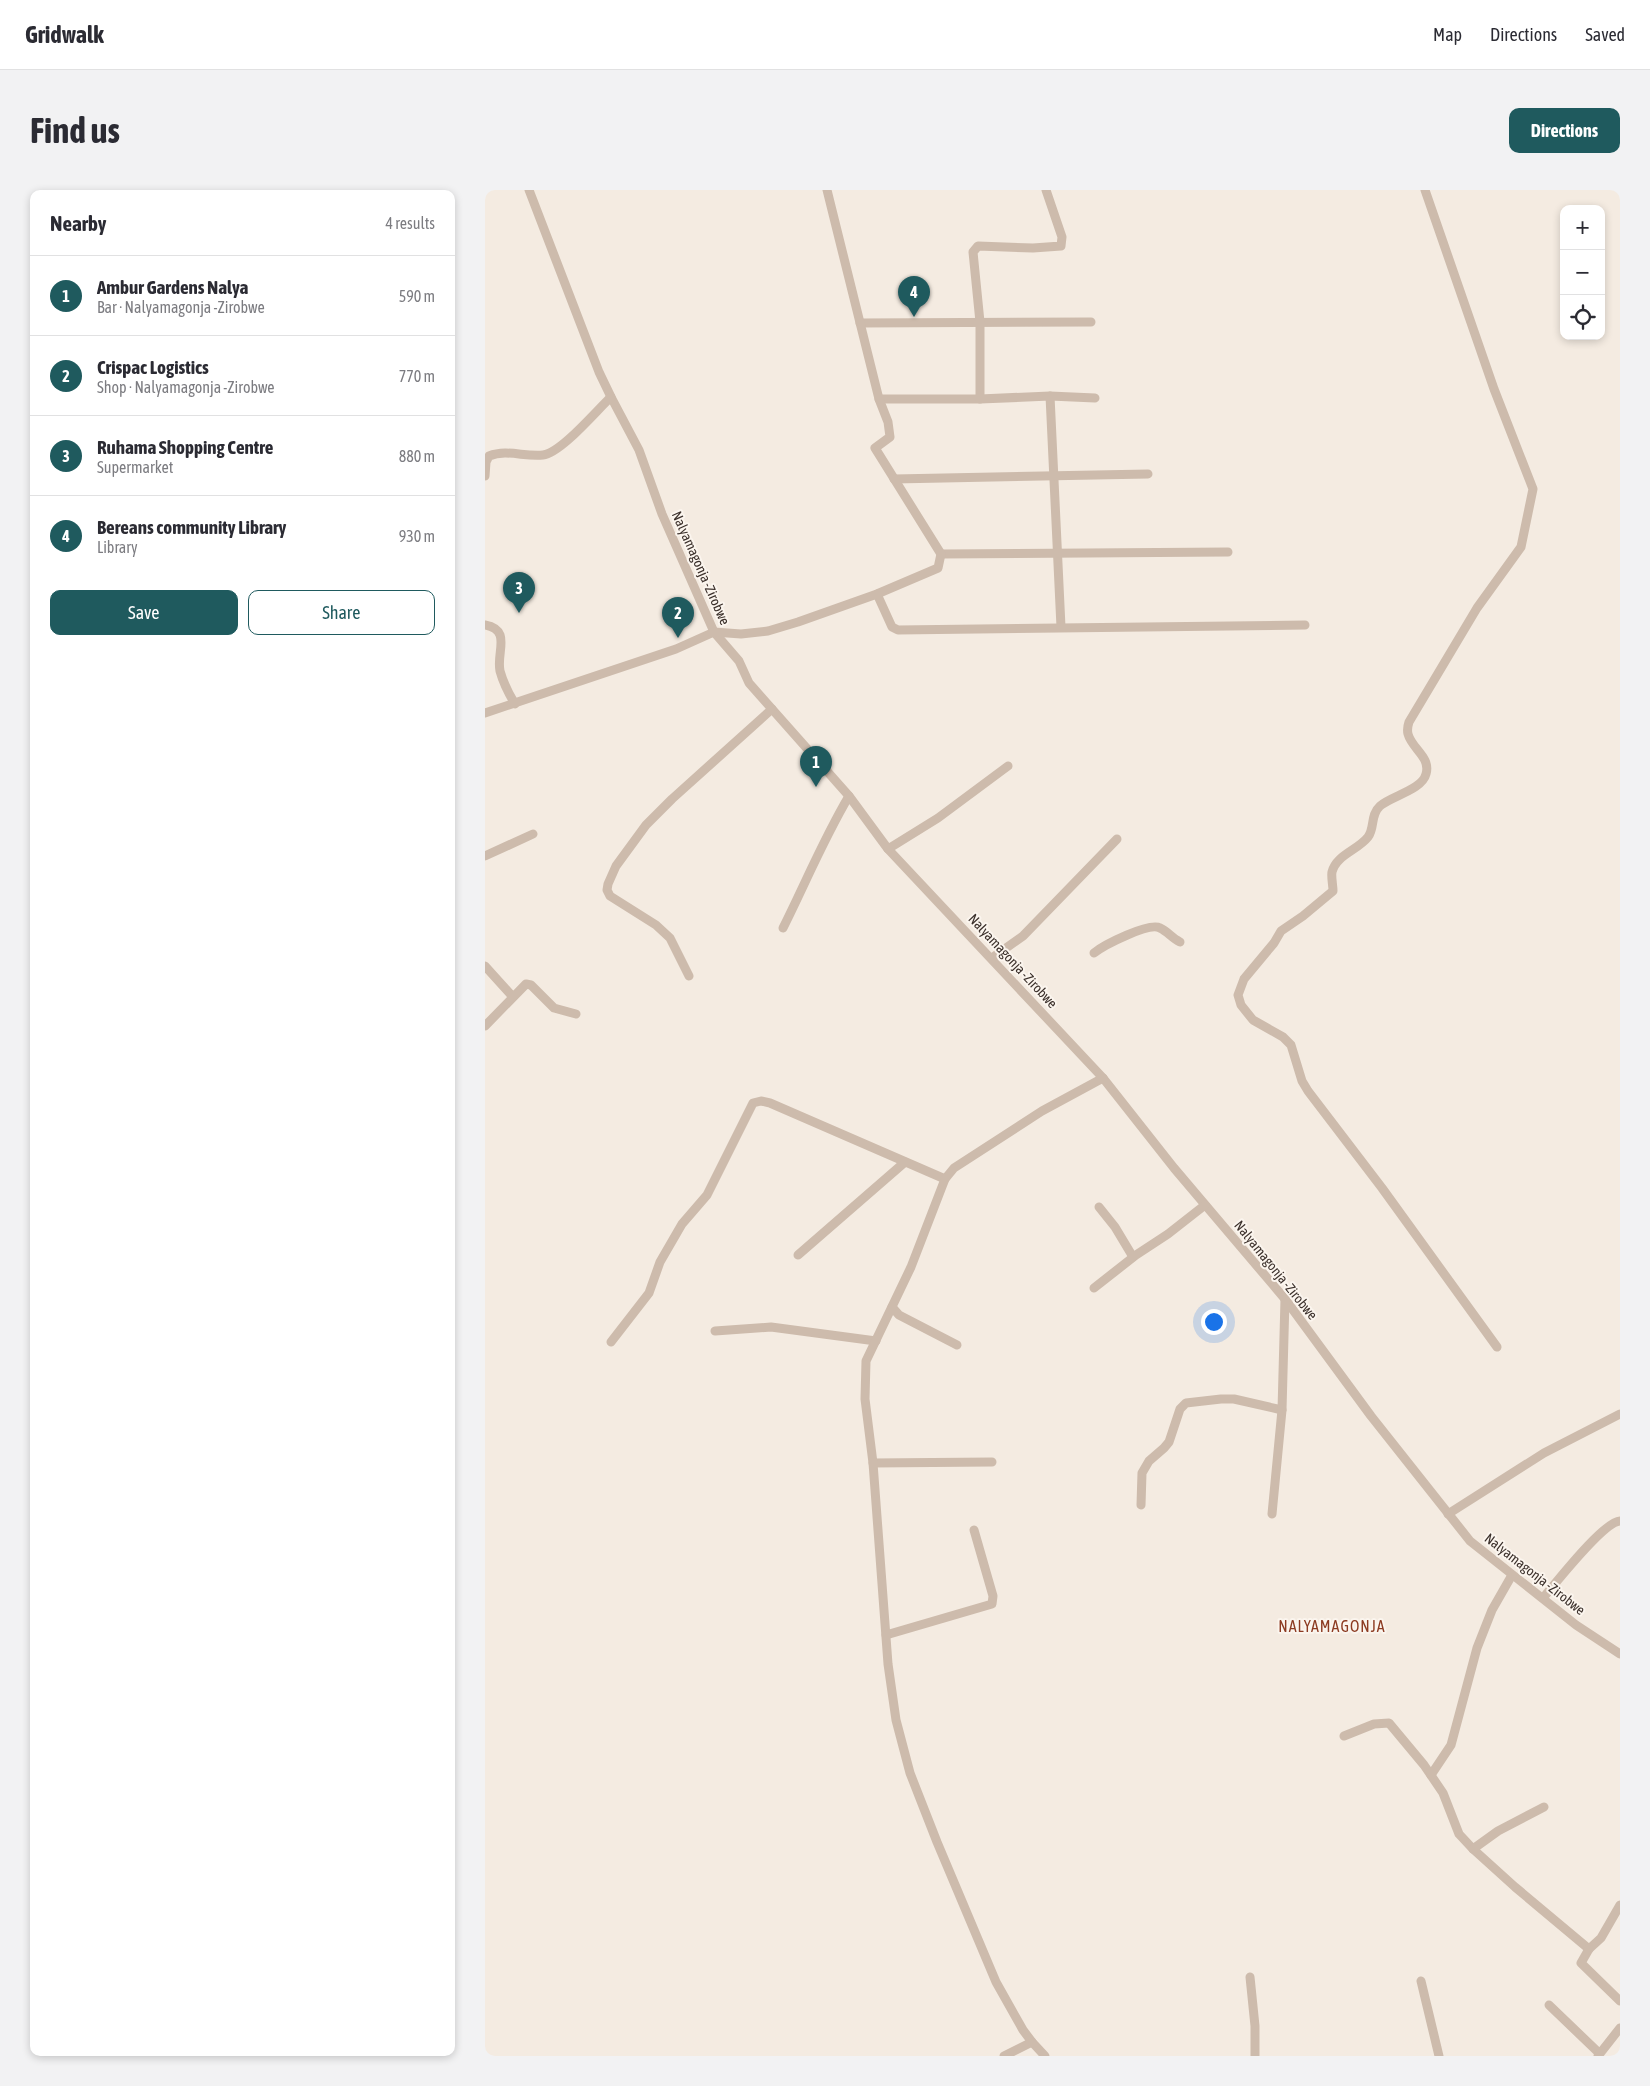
<!DOCTYPE html>
<html lang="en">
<head>
<meta charset="utf-8">
<style>
  body { margin:0; font-family:"Asap Condensed",sans-serif; background:#f2f2f3; color:#2b2b33 }
  .controls { position:absolute; right:15px; top:15px; display:grid; overflow:hidden; border-radius:10px; box-shadow:0 2px 8px #0003 }
  .controls button { width:45px; height:45px; display:grid; place-items:center; padding:0; border:0; border-bottom:1px solid #e1e1e2; background:#fff; color:#2b2b33; font:25px sans-serif }
  .you { position:absolute; left:728px; top:1131px; width:18px; height:18px; margin:-12px; border:4px solid #fff; border-radius:50%; background:#1a73e8; box-shadow:0 0 0 8px #1a73e833 }
  .badge { display:grid; place-items:center; width:32px; height:32px; border-radius:50%; background:#1f5a5e; color:#fff; font-size:16px; font-weight:700 }
  .pin { position:absolute; translate:-50% -41px; filter:drop-shadow(0 1px 2px #0008) }
  .pin::after { content:''; position:absolute; top:26px; width:18px; height:15px; background:inherit; clip-path:polygon(0 0,100% 0,50% 100%) }
  .list { margin:0; padding:0; list-style:none }
  h2 { display:flex; justify-content:space-between; align-items:center; height:65px; margin:0; padding:0 20px; font-size:21px }
  h2 small { font-size:16px; font-weight:400; color:#7c7c81 }
  .list li { display:grid; grid-template-columns:32px 1fr auto; gap:15px; align-items:center; box-sizing:border-box; height:80px; padding:0 20px; border-top:1px solid #e1e1e2 }
  .list b { display:block; font-size:19px; white-space:nowrap }
  .list p { margin:0; font-size:16px; white-space:nowrap; color:#7c7c81 }
  .list em { font-size:16px; font-style:normal; color:#7c7c81 }
  .actions { display:flex; gap:10px; padding:15px 20px }
  .actions a { flex:1; padding:11px 0; border:1px solid #1f5a5e; border-radius:10px; text-align:center; font-size:18px; color:#1f5a5e }
  .actions .main { background:#1f5a5e; color:#fff }
  .icon { flex:none; width:28px; height:28px; fill:none; stroke:currentColor; stroke-width:2; stroke-linecap:round; stroke-linejoin:round }
  .map { position:relative; flex:none; width:1135px; height:1866px; overflow:hidden; border-radius:10px }
  header { display:flex; align-items:center; gap:30px; box-sizing:border-box; height:70px; padding:0 25px; background:#fff; border-bottom:1px solid #e1e1e2 }
  header strong { font-size:24px }
  nav { display:flex; gap:28px; margin-inline-start:auto; font-size:18px }
  .intro { display:flex; align-items:center; justify-content:space-between; box-sizing:border-box; height:120px; padding:0 30px }
  h1 { margin:0; font-size:35px }
  .button { padding:12px 22px; border-radius:10px; background:#1f5a5e; color:#fff; font-size:18px; font-weight:700 }
  main { display:flex; gap:30px; padding:0 30px }
  aside { flex:1; background:#fff; border-radius:10px; box-shadow:0 2px 8px #0003 }
  .map>svg:first-child { display:block }
  .lines { fill:none; stroke-linecap:round; stroke-linejoin:round }
  .minor { stroke:#cdbbac; stroke-width:9 }
  .labels { text-anchor:middle; dominant-baseline:central; stroke-width:4; stroke-linejoin:round; paint-order:stroke }
  .street-label { font-size:14px; fill:#3b302b; stroke:#fbf5ee }
  .quarter-label { font-size:16px; letter-spacing:1px; fill:#8c3b22; stroke:#fbf5ee }
</style>
</head>
<body>
<header>
<strong>Gridwalk</strong>
<nav><a>Map</a><a>Directions</a><a>Saved</a></nav>
</header>
<div class="intro"><h1>Find us</h1><a class="button">Directions</a></div>
<main>
<aside>
<h2>Nearby<small>4 results</small></h2>
<ul class="list">
<li><span class="badge">1</span><div><b>Ambur Gardens Nalya</b><p>Bar · Nalyamagonja -Zirobwe</p></div><em>590 m</em></li>
<li><span class="badge">2</span><div><b>Crispac Logistics</b><p>Shop · Nalyamagonja -Zirobwe</p></div><em>770 m</em></li>
<li><span class="badge">3</span><div><b>Ruhama Shopping Centre</b><p>Supermarket</p></div><em>880 m</em></li>
<li><span class="badge">4</span><div><b>Bereans community Library</b><p>Library</p></div><em>930 m</em></li>
</ul>
<div class="actions"><a class="main">Save</a><a>Share</a></div>
</aside>
<div class="map">
<svg width="1135" height="1866" viewBox="0 0 1135 1866">
  <rect width="100%" height="100%" fill="#f4ebe1"/>
  <g class="lines">
    <!-- minor -->
    <g class="minor">
      <polyline points="44,0 114,182 126,207 154,260 177,324 229,442 254,471 264,493 364,606 403,659 618,888 689,978 800,1109 886,1226 985,1351 1091,1435 1135,1464"/>
      <path d="M940,0L1009,199L1048,299L1036,357L992,418L924,532C923,535 922,540 923,544C927,559 946,567 941,584C937,600 906,606 895,616C885,625 890,638 883,647C873,660 851,665 847,682C846,687 848,695 848,701L818,726L796,741L789,753L759,789L753,805L756,815L768,830L798,847L806,855L817,891L823,901L897,998L1012,1157"/>
      <polyline points="375,133 606,132"/>
      <polyline points="565,206 576,437"/>
      <polyline points="394,209 495,209 565,206 610,208"/>
      <polyline points="495,209 495,132 488,62 493,56 548,58 576,56 577,47 561,0"/>
      <path d="M0,286L1,272L4,266C22,259 39,267 58,265C76,263 111,221 126,207"/>
      <polyline points="409,289 663,284"/>
      <polyline points="456,364 743,362"/>
      <polyline points="392,404 407,437 413,440 820,435"/>
      <path d="M0,435C27,440 11,462 15,481C18,492 24,504 30,514"/>
      <polyline points="0,523 191,459 229,442 256,444 283,441 313,432 392,404 453,378 456,364 390,258 405,247 403,232 394,209 342,0"/>
      <polyline points="403,659 453,628 523,576"/>
      <polyline points="0,666 48,644"/>
      <path d="M298,738C320,694 339,648 364,606"/>
      <path d="M609,763C619,755 664,732 675,738C682,741 687,748 695,752"/>
      <polyline points="507,768 538,746 632,649"/>
      <polyline points="0,776 28,807"/>
      <polyline points="204,786 185,748 171,735 125,706 122,700 123,694 131,676 161,635 187,609 287,519"/>
      <polyline points="0,836 41,794 46,795 69,818 91,824"/>
      <polyline points="614,1017 630,1037 648,1067"/>
      <polyline points="313,1065 420,972"/>
      <polyline points="609,1098 651,1065 683,1044 720,1015"/>
      <polyline points="407,1117 414,1125 472,1155"/>
      <polyline points="230,1141 286,1137 391,1151"/>
      <polyline points="126,1152 164,1103 175,1072 197,1034 222,1005 268,913 276,911 285,913 460,989"/>
      <polyline points="388,1273 507,1272"/>
      <polyline points="656,1315 657,1283 664,1271 679,1258 684,1252 695,1219 701,1213 736,1209 749,1209 797,1220"/>
      <polyline points="787,1324 797,1220 800,1109"/>
      <polyline points="963,1324 1059,1263 1135,1224"/>
      <path d="M1058,1408C1071,1393 1118,1332 1135,1331"/>
      <polyline points="401,1445 507,1414 508,1406 489,1340"/>
      <polyline points="859,1546 889,1534 904,1533 939,1575 958,1603 974,1644 988,1659 1030,1697 1104,1759"/>
      <polyline points="946,1585 966,1555 992,1458 1007,1420 1027,1385"/>
      <polyline points="988,1659 1013,1641 1059,1617"/>
      <polyline points="1135,1715 1116,1748 1104,1759 1096,1773 1135,1811"/>
      <polyline points="765,1787 770,1836 770,1866"/>
      <polyline points="936,1791 954,1866"/>
      <polyline points="1064,1815 1114,1863"/>
      <polyline points="519,1866 547,1852"/>
      <polyline points="560,1866 547,1852 538,1840 511,1792 452,1652 425,1583 411,1530 403,1474 388,1273 380,1209 381,1171 426,1077 460,989 469,978 557,921 618,888"/>
      <polyline points="1113,1866 1135,1838"/>
    </g>
  </g>
  <g class="labels">
    <!-- street labels -->
    <g class="street-label">
      <text transform="translate(216 378) rotate(66)">Nalyamagonja -Zirobwe</text>
      <text transform="translate(528 771) rotate(47)">Nalyamagonja -Zirobwe</text>
      <text transform="translate(791 1080) rotate(51)">Nalyamagonja -Zirobwe</text>
      <text transform="translate(1050 1384) rotate(38)">Nalyamagonja -Zirobwe</text>
    </g>
    <!-- quarter labels -->
    <g class="quarter-label">
      <text x="847" y="1436">NALYAMAGONJA</text>
    </g>
  </g>
</svg>
<div class="controls">
<button>+</button>
<button>−</button>
<button><svg class="icon" aria-label="locate" viewBox="0 0 24 24"><circle cx="12" cy="12" r="6"/><path d="M12 2v4M12 18v4M2 12h4M18 12h4"/></svg></button>
</div>
<div class="you"></div>
<div class="pin badge" style="left:331px;top:597px">1</div>
<div class="pin badge" style="left:193px;top:448px">2</div>
<div class="pin badge" style="left:34px;top:423px">3</div>
<div class="pin badge" style="left:429px;top:127px">4</div>
</div>
</main>
</body>
</html>
